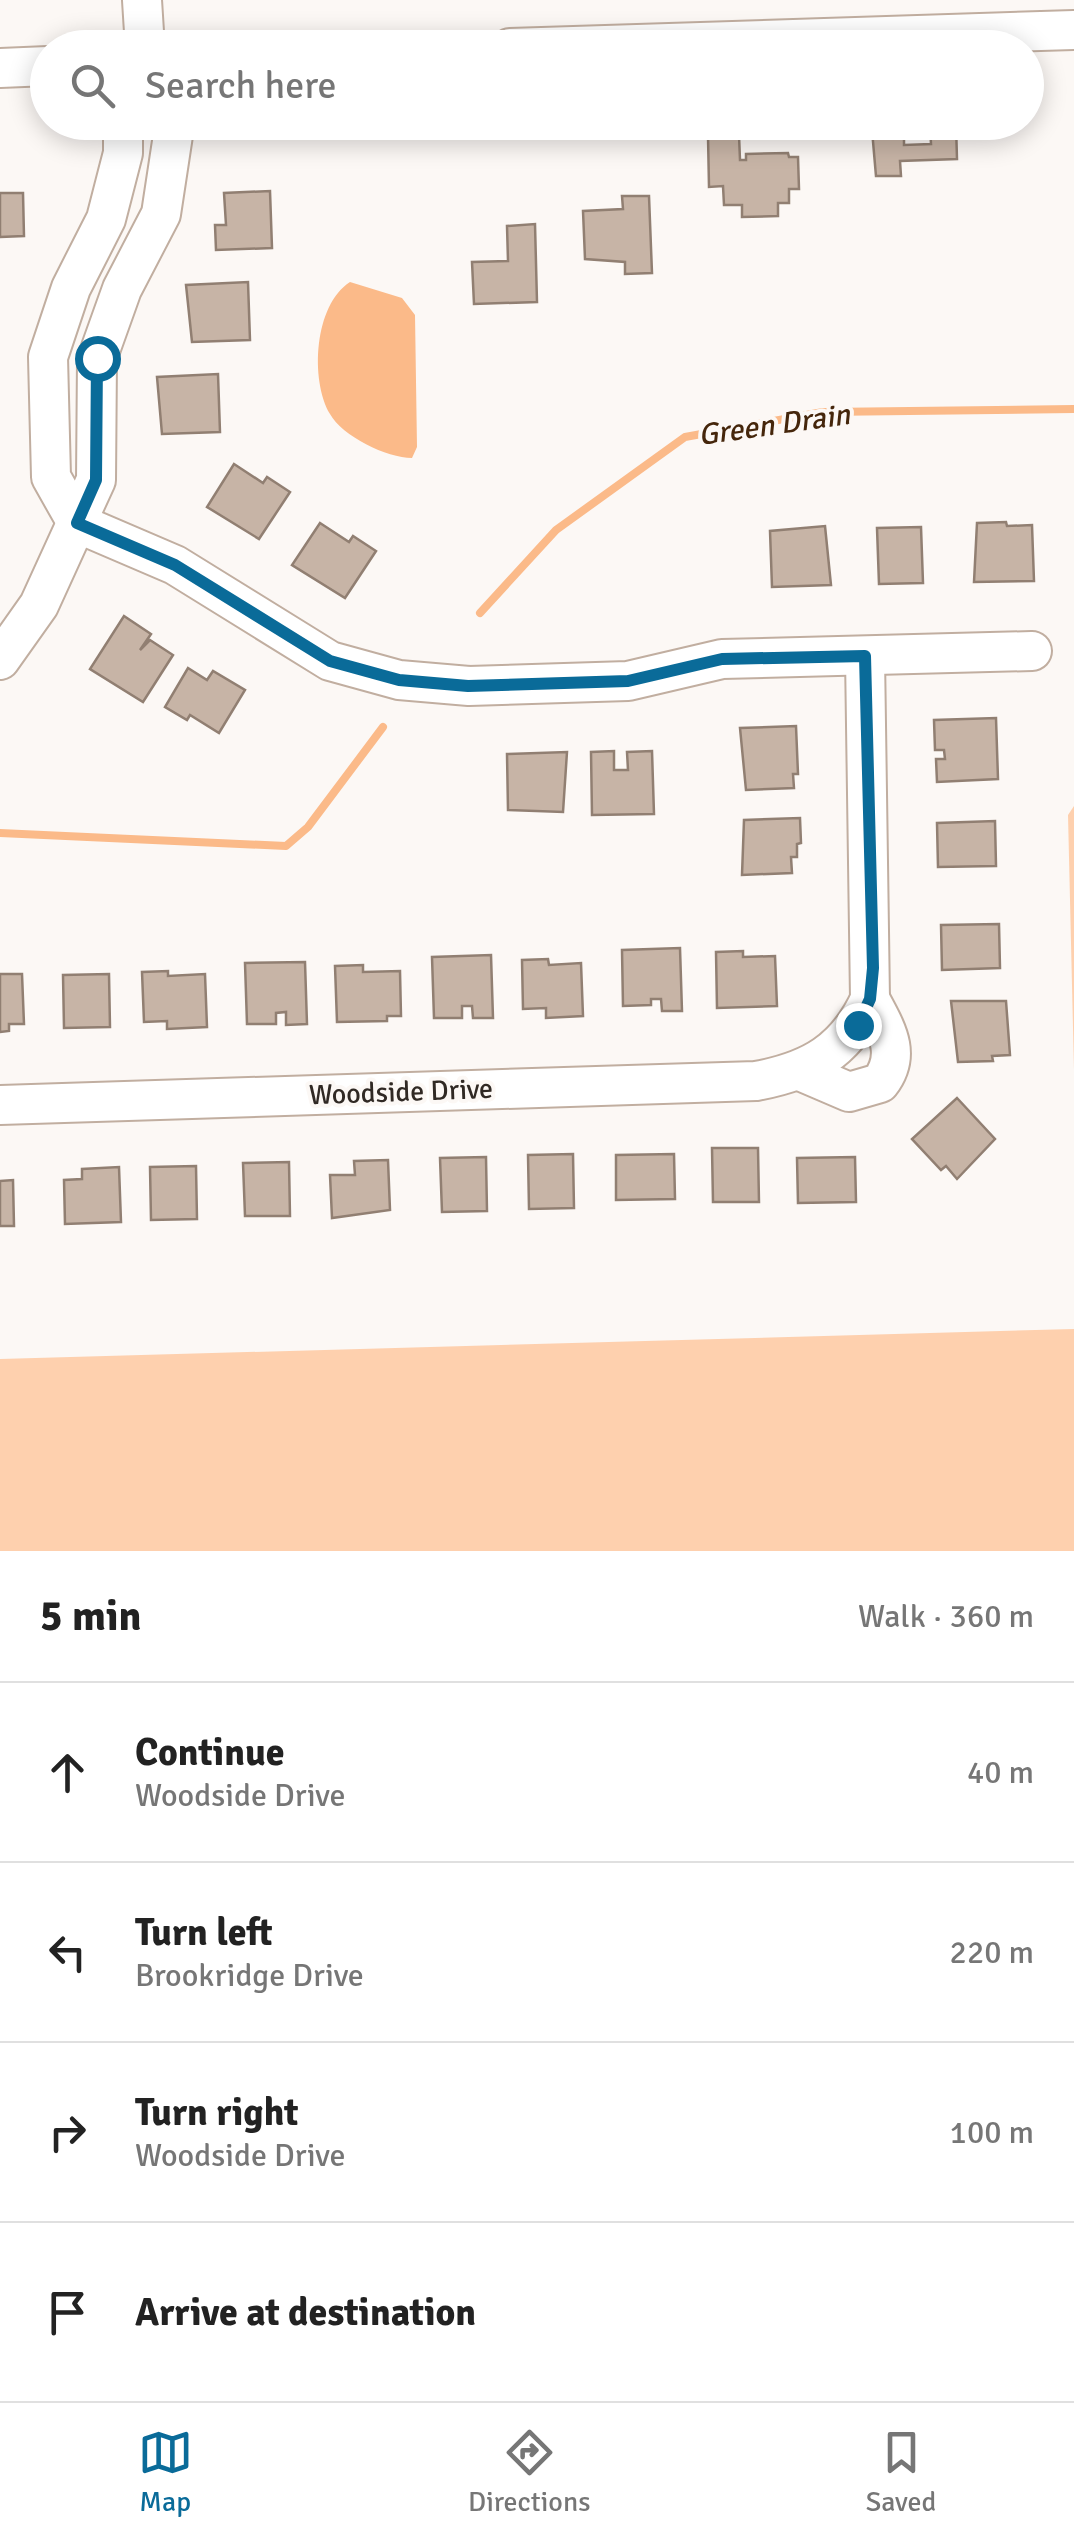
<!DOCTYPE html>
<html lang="en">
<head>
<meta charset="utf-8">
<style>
  body { margin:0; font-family:Signika,sans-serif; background:#f2f2f2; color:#222 }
  .stop { position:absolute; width:30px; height:30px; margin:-22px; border:8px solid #0a6b99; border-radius:50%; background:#fff }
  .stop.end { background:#0a6b99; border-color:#fff; box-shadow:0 2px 10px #0008 }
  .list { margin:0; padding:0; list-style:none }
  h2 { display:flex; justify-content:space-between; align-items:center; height:130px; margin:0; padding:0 40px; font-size:42px }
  h2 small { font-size:32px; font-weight:400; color:#767676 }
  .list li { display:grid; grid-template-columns:65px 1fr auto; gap:30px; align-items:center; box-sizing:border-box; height:180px; padding:0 40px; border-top:2px solid #e0e0e0 }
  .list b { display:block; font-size:38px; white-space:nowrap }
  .list p { margin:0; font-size:32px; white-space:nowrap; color:#767676 }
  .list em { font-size:32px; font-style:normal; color:#767676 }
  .icon { flex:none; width:55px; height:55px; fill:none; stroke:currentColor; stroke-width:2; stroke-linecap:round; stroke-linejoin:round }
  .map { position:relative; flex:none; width:1074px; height:1551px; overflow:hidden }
  .search { position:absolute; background:#fff; box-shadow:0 5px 25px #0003; left:30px; right:30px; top:30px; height:110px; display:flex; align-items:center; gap:25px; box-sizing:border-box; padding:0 35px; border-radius:55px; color:#767676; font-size:38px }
  .sheet { height:850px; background:#fff }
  nav { display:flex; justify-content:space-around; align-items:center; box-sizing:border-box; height:140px; border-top:2px solid #e0e0e0; background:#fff; font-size:28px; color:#767676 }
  nav a { display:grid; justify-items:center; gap:5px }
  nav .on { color:#0a6b99 }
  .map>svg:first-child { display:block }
  .green { fill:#fed0ae }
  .water { fill:#fbba89 }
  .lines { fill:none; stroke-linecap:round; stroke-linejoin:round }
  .stream { stroke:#fbba89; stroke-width:8 }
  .building { fill:#c7b4a6; stroke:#917f72; stroke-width:2.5 }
  .minor-casing { stroke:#c1aea0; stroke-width:42 }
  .minor { stroke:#fff; stroke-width:38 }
  .route { stroke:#0a6b99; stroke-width:12 }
  .labels { text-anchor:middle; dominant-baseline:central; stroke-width:8; stroke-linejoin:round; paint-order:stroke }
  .street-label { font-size:28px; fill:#302924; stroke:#fcf8f5 }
  .water-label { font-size:30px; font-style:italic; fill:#45260b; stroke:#fcf8f5 }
</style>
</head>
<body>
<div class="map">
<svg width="1074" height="1551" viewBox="0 0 1074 1551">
  <rect width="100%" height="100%" fill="#fcf8f5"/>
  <!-- green -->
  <g class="green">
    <polygon points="1074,806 1074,1070 1068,815"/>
    <polygon points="1074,1329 1074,1551 0,1551 0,1359"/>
  </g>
  <!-- water -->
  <path class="water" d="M350,282L402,298L415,315L417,447L412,458C387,458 342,436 330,414C310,380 314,305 350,282Z"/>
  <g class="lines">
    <!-- stream -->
    <g class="stream">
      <polyline points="480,613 556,530 685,437 823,412 1074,409"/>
      <polyline points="0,833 286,846 308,827 383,727"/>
    </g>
  </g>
  <!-- building -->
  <g class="building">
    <polygon points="930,124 956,124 957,159 900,161 901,176 876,176 872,130 904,129 904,145 931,144"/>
    <polygon points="739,135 740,160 746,160 746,154 788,153 789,157 798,157 799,189 789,189 789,203 778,203 778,216 742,217 742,205 724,205 723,186 709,187 708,136"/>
    <polygon points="270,191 272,248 216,250 215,225 226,225 224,193"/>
    <polygon points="0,193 23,193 24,236 0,237"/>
    <polygon points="622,196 649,196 652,273 625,274 625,262 585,259 583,211 623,209"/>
    <polygon points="535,224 537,302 474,304 472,262 508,261 507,226"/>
    <polygon points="248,282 250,340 192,342 186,285"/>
    <polygon points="218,374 220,432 162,434 157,377"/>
    <polygon points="234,464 263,483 267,477 290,492 259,539 207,507"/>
    <polygon points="1006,522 1007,526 1032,525 1034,581 974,582 977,523"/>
    <polygon points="320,523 349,542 353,536 376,551 345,598 292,565"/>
    <polygon points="825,526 831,585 772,587 770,531"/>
    <polygon points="921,527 923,583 879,584 877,528"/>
    <polygon points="124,616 151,634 140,650 150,640 173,655 143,702 90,669"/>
    <polygon points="188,668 207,680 213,671 245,690 219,733 190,715 187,720 165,707"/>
    <polygon points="996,718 998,779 937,782 936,759 945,759 944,750 935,750 934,720"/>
    <polygon points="796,726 798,774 793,774 794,788 746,790 740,728"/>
    <polygon points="614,751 614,770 628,770 627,752 652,751 654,814 592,815 591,752"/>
    <polygon points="567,752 563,812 508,810 507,754"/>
    <polygon points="800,818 801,843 797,844 797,857 791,857 792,873 742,875 744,820"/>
    <polygon points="995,821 996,866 938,867 937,823"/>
    <polygon points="999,924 1000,968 942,970 941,925"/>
    <polygon points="680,948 682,1011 662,1011 661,999 651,999 651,1005 623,1006 622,950"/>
    <polygon points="743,951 743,957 775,956 777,1006 717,1008 716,952"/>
    <polygon points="491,955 493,1018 473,1018 472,1006 462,1006 462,1018 434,1018 432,957"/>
    <polygon points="548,959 549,965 581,963 583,1016 546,1018 546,1008 523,1009 522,960"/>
    <polygon points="305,962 307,1024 286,1025 286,1012 276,1013 276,1024 247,1024 245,963"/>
    <polygon points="363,965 363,972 400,971 401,1016 387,1016 387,1021 337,1022 335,966"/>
    <polygon points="168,971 168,976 205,974 207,1027 167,1029 167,1021 144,1022 142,972"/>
    <polygon points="0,974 22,974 24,1024 9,1024 9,1031 0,1032"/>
    <polygon points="109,974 110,1027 64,1028 63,975"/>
    <polygon points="951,1001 1006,1001 1010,1055 992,1056 993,1061 958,1062"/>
    <polygon points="957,1098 995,1139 957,1179 946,1166 941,1170 912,1139"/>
    <polygon points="712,1148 758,1148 759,1202 713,1202"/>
    <polygon points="573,1154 574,1208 529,1209 528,1155"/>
    <polygon points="674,1154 675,1199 616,1200 616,1155"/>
    <polygon points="486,1157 487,1211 442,1212 440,1158"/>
    <polygon points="855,1157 856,1202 798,1203 797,1158"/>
    <polygon points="388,1160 390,1210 332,1218 330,1175 355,1175 354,1161"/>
    <polygon points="289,1162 290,1216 245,1216 243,1163"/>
    <polygon points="196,1166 197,1219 151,1220 150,1167"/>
    <polygon points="119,1167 121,1222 65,1224 64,1180 82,1179 82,1169"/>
    <polygon points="13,1180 14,1226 0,1226 0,1181"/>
  </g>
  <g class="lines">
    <!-- minor casing -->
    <g class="minor-casing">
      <g id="minor">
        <polyline points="142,0 145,48"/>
        <polyline points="510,48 1074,30"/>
        <polyline points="0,68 48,66"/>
        <polyline points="77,523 175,565 330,661 399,680 469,686 628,681 722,659 1032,651"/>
        <polyline points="77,523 51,477 48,357 71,288 106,219 123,153 123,122"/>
        <polyline points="0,660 39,605 96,480 97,359 122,289 161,214 175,122"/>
        <path d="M800,1071L849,1092L880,1083C903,1053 885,1028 870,999"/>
        <path d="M0,1105L756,1081C811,1071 846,1051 870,999L865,656"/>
      </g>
    </g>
    <!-- minor -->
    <use href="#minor" class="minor"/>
  </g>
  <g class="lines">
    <!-- route -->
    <polyline class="route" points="97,358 96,480 77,523 175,565 330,661 399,680 468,686 628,681 722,659 865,656 873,968 870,999 858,1025"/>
  </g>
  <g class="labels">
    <!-- street labels -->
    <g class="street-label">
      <text transform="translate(401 1092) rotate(-2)">Woodside Drive</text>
    </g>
    <!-- water labels -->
    <g class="water-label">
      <text transform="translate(774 425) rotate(-8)">Green Drain</text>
    </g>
  </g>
</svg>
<div class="stop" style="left:97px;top:358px"></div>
<div class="stop end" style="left:858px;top:1025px"></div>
<div class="search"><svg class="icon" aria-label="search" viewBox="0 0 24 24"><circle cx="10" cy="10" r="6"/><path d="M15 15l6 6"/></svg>Search here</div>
</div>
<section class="sheet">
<h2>5 min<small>Walk · 360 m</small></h2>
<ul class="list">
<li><svg class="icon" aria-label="ahead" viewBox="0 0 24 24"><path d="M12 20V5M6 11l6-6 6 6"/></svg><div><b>Continue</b><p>Woodside Drive</p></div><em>40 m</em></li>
<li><svg class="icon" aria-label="left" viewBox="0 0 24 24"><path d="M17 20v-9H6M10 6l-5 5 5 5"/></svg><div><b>Turn left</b><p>Brookridge Drive</p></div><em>220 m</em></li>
<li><svg class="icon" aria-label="right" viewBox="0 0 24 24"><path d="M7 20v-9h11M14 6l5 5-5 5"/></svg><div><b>Turn right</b><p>Woodside Drive</p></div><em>100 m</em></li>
<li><svg class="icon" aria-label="arrive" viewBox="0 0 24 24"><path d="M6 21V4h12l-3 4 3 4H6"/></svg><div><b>Arrive at destination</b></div></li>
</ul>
</section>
<nav>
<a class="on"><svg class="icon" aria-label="map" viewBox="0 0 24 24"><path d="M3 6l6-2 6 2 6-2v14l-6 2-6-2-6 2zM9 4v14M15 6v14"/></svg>Map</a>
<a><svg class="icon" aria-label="directions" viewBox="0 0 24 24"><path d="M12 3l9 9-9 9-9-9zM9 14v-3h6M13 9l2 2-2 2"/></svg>Directions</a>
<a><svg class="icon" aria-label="saved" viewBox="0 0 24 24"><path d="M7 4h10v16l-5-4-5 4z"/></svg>Saved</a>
</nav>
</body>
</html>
